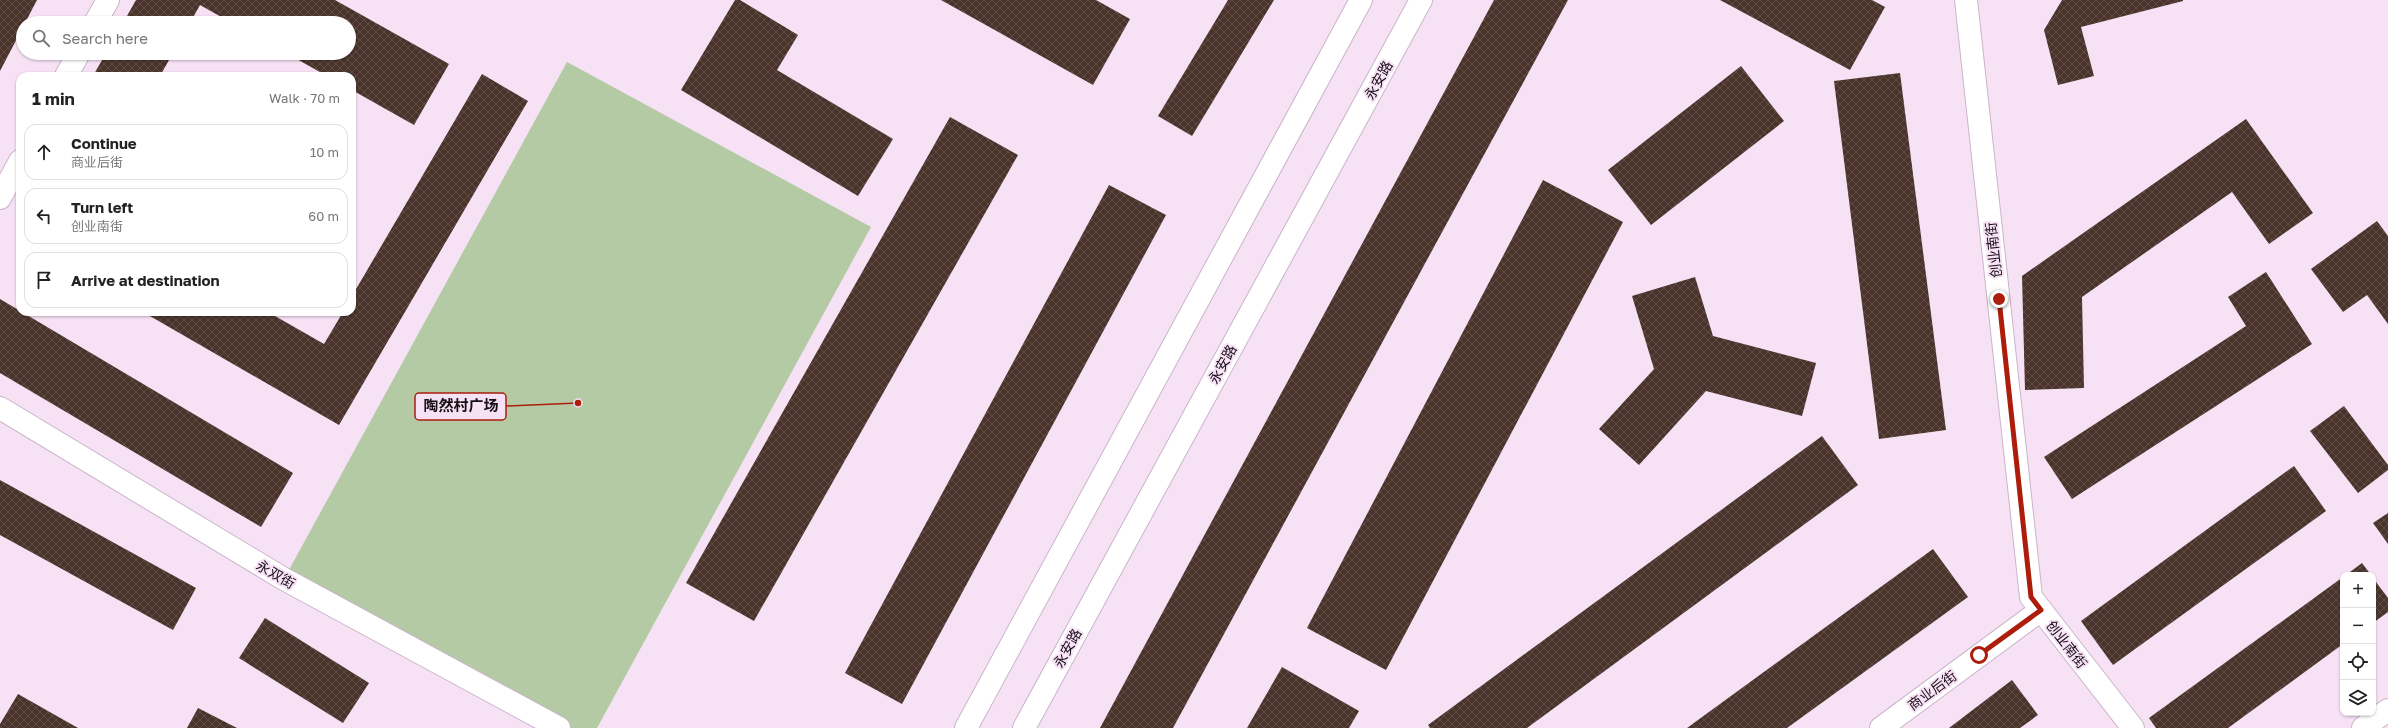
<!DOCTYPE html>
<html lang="en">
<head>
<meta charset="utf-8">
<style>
  body { margin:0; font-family:"Golos Text","Noto Sans SC",sans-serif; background:#f6f6f6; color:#222 }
  .controls { position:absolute; right:12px; bottom:12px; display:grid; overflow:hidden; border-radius:8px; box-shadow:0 1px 3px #0004 }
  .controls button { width:36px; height:36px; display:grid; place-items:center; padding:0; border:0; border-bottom:1px solid #e0e0e0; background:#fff; color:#222; font:20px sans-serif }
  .stop { position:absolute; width:12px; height:12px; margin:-9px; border:3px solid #ac1d0b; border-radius:50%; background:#fff }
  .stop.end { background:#ac1d0b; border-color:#fff; box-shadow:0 1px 4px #0008 }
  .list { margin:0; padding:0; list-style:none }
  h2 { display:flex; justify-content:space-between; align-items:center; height:52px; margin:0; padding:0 16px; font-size:17px }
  h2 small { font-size:13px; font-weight:400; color:#767676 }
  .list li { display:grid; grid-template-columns:26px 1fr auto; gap:12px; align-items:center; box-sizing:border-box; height:56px; margin:0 8px 8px; padding:0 8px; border:1px solid #e0e0e0; border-radius:12px }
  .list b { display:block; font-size:15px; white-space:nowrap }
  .list p { margin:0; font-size:13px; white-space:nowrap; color:#767676 }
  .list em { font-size:13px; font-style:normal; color:#767676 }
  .icon { flex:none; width:22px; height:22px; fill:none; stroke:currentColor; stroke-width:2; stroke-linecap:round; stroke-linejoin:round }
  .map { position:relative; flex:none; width:2388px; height:728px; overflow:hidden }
  .search { position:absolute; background:#fff; box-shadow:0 1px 3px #0004; left:16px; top:16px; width:340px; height:44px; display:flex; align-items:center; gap:10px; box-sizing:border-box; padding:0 14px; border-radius:22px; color:#767676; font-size:15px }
  .panel { position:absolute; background:#fff; box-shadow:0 1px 3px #0004; left:16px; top:72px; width:340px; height:244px; border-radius:12px }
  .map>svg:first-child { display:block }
  .green { fill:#b3caa5 }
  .building { fill:url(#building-cross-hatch) }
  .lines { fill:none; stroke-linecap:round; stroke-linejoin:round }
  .street-casing { stroke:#cab5c9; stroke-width:24 }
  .secondary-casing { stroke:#cab5c9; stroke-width:24 }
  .street { stroke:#fff; stroke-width:22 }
  .secondary { stroke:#fff; stroke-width:22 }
  .route { stroke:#ac1d0b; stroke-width:5 }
  .labels { text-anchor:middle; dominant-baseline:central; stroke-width:4; stroke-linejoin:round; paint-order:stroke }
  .street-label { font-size:14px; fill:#160f16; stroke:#f7e1f5 }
  .leader { fill:none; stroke:#ac1d0b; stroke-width:1.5 }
  .callout-dot { fill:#ac1d0b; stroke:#f7e1f5; stroke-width:1.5 }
  .callout { fill:#f7e1f5; stroke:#ac1d0b; stroke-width:1.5 }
  .callout-label { font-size:15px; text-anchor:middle; font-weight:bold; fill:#160f16 }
</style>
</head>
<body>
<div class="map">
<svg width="2388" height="728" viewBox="0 0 2388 728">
  <defs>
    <pattern id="building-cross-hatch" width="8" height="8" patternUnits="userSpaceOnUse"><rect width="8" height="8" fill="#4a332b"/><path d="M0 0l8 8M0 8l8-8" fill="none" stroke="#604d47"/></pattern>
  </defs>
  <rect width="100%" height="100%" fill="#f7e1f5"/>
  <!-- green -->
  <polygon class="green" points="567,62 871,227 597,728 559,728 284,579"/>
  <!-- building -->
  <g class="building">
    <polygon points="0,0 37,0 25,23 23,23 23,27 0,71"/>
    <polygon points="136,0 335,0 449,64 414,125 352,90 352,76 327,76 286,53 349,53 349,23 232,23 200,5 190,23 123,23"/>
    <polygon points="735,0 740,0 798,35 777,70 893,139 858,196 681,90"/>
    <polygon points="941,0 1096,0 1130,19 1093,85"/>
    <polygon points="1228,0 1274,0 1192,136 1158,116"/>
    <polygon points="1494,0 1568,0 1173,728 1100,728"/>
    <polygon points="1720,0 1872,0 1885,7 1850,70"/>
    <polygon points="2062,0 2183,0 2183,1 2081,27 2094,76 2058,85 2044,30"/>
    <polygon points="106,53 173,53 160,76 93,76"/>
    <polygon points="1741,66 1784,121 1651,225 1608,170"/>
    <polygon points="1900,73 1946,430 1879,439 1834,81"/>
    <polygon points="482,74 528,101 339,425 143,312 268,312 324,344 343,312 352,312 352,296"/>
    <polygon points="950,117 1018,155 754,621 686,583"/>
    <polygon points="2246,119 2313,213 2269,244 2232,192 2082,297 2084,388 2025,390 2022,276"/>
    <polygon points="1543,180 1623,222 1386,670 1307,628"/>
    <polygon points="1109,185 1166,215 902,704 845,673"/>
    <polygon points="2377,221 2388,236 2388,324 2367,295 2343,312 2311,269"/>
    <polygon points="2266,272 2312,344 2072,499 2044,457 2246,326 2228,297"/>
    <polygon points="1695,277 1713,336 1816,363 1802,416 1706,391 1639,465 1599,429 1654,369 1632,296"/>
    <polygon points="0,299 293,473 261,527 0,373"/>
    <polygon points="2344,406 2388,465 2388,470 2358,493 2310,431"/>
    <polygon points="1822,436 1858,485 1527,728 1430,728 1428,725"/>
    <polygon points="2294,466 2326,511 2113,665 2081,621"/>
    <polygon points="0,480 196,588 173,630 0,535"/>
    <polygon points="2388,513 2388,544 2373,523"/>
    <polygon points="1933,549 1968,597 1787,728 1687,728"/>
    <polygon points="2362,563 2371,575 2346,575"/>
    <polygon points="2343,577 2343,644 2228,728 2156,728 2149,718"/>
    <polygon points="2373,578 2388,598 2388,612 2373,623"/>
    <polygon points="265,618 369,683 343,723 239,658"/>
    <polygon points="1282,667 1359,711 1349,728 1247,728"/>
    <polygon points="2012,680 2038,715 2020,728 1949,728"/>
    <polygon points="18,694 78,728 0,728 0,724"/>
    <polygon points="198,708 237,728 187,728"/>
  </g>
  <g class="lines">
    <!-- street casing -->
    <g class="street-casing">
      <g id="street">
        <polyline points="95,23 108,0"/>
        <polyline points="66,76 79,53"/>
        <polyline points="0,198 20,161"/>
        <polyline points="0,408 284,579 559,728"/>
        <polyline points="1881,728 2041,610"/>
        <polyline points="2363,728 2388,710"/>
      </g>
    </g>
    <!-- secondary casing -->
    <g class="secondary-casing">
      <g id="secondary">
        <polyline points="1966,0 2031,597 2133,728"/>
        <polyline points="966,728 1361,0"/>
        <polyline points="1024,728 1421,0"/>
      </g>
    </g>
    <!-- street -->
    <use href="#street" class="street"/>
    <!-- secondary -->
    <use href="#secondary" class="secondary"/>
  </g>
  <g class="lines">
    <!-- route -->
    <polyline class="route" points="1979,655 2041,610 2031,597 1999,299"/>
  </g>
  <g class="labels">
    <!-- street labels -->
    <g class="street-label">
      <text transform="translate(1378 80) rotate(-61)">永安路</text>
      <text transform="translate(1993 250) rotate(-96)">创业南街</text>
      <text transform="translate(1222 364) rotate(-61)">永安路</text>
      <text transform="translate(276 574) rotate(30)">永双街</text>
      <text transform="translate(2067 644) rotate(52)">创业南街</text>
      <text transform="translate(1067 648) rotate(-61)">永安路</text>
      <text transform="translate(1932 690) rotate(-36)">商业后街</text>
    </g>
  </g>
  <!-- callouts -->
  <path class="leader" d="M578 403L506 406"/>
  <circle class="callout-dot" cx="578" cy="403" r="4"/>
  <rect class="callout" x="415" y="393" width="91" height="27" rx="4"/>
  <g class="callout-label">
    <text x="461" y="411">陶然村广场</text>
  </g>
</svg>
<div class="controls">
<button>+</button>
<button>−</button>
<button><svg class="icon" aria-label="locate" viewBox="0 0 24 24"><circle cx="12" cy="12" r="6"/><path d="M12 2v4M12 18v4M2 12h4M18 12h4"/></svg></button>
<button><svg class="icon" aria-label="layers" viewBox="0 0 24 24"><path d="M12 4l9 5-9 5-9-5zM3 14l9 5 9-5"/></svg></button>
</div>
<div class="stop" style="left:1979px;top:655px"></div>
<div class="stop end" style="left:1999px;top:299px"></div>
<div class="search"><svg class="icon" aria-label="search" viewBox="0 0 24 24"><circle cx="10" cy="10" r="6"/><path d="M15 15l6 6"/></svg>Search here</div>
<section class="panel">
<h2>1 min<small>Walk · 70 m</small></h2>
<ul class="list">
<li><svg class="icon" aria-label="ahead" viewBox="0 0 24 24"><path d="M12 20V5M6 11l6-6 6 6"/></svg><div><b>Continue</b><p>商业后街</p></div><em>10 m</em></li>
<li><svg class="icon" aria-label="left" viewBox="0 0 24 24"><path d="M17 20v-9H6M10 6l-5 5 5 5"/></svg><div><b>Turn left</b><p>创业南街</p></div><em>60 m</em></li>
<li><svg class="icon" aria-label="arrive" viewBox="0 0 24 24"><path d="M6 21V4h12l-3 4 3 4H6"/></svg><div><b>Arrive at destination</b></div></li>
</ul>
</section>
</div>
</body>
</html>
